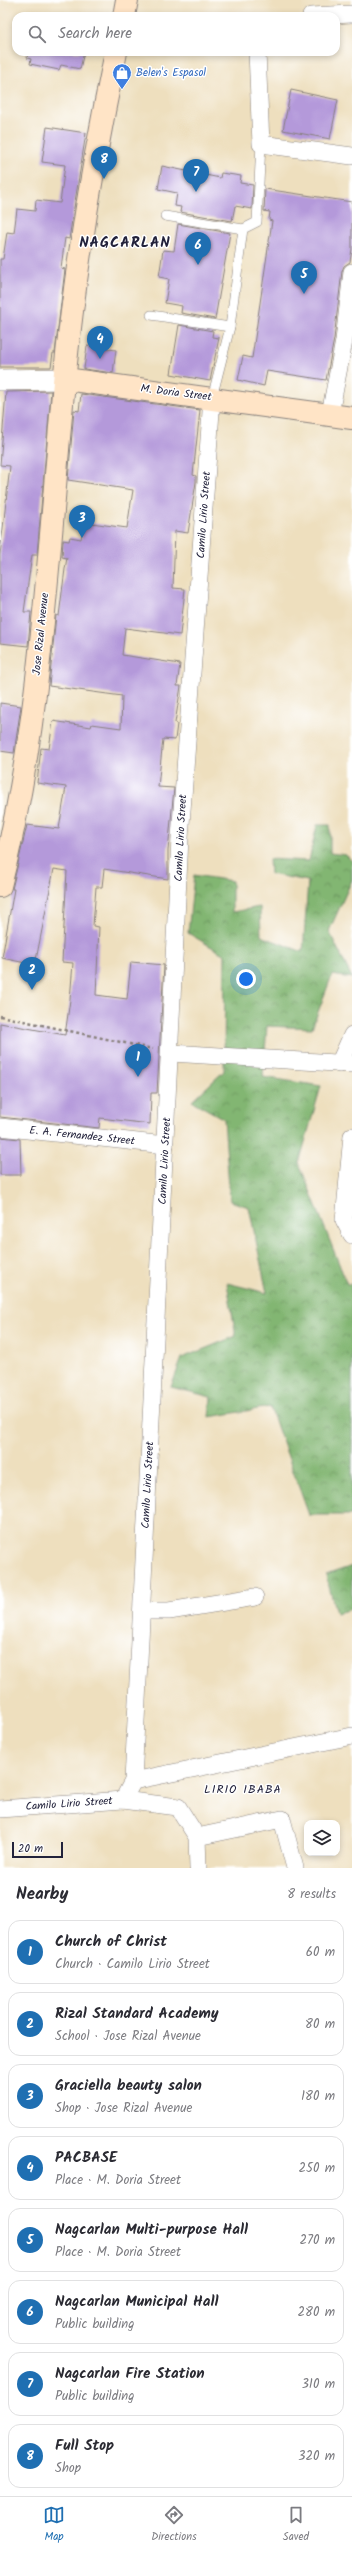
<!DOCTYPE html>
<html lang="en">
<head>
<meta charset="utf-8">
<style>
  body { margin:0; font-family:Kalam,sans-serif; background:#f7f7f7; color:#2b2b33 }
  .controls { position:absolute; right:12px; bottom:12px; display:grid; overflow:hidden; border-radius:8px; box-shadow:0 2px 6px #0003 }
  .controls button { width:36px; height:36px; display:grid; place-items:center; padding:0; border:0; border-bottom:1px solid #e1e1e2; background:#fff; color:#2b2b33; font:20px sans-serif }
  .scale { position:absolute; left:12px; bottom:10px; width:51px; box-sizing:border-box; padding-left:4px; border:2px solid #22223b; border-top:0; font-size:11px; line-height:14px; white-space:nowrap; color:#22223b; -webkit-text-stroke:3px #fff; paint-order:stroke }
  .you { position:absolute; left:246px; top:979px; width:14px; height:14px; margin:-10px; border:3px solid #fff; border-radius:50%; background:#1a73e8; box-shadow:0 0 0 6px #1a73e833 }
  .badge { display:grid; place-items:center; width:26px; height:26px; border-radius:50%; background:#1f6fb2; color:#fff; font-size:13px; font-weight:700 }
  .pin { position:absolute; translate:-50% -33px; filter:drop-shadow(0 1px 2px #0008) }
  .pin::after { content:''; position:absolute; top:21px; width:14px; height:12px; background:inherit; clip-path:polygon(0 0,100% 0,50% 100%) }
  .list { margin:0; padding:0; list-style:none }
  h2 { display:flex; justify-content:space-between; align-items:center; height:52px; margin:0; padding:0 16px; font-size:17px }
  h2 small { font-size:13px; font-weight:400; color:#7c7c81 }
  .list li { display:grid; grid-template-columns:26px 1fr auto; gap:12px; align-items:center; box-sizing:border-box; height:64px; margin:0 8px 8px; padding:0 8px; border:1px solid #e1e1e2; border-radius:12px }
  .list b { display:block; font-size:15px; white-space:nowrap }
  .list p { margin:0; font-size:13px; white-space:nowrap; color:#7c7c81 }
  .list em { font-size:13px; font-style:normal; color:#7c7c81 }
  .icon { flex:none; width:22px; height:22px; fill:none; stroke:currentColor; stroke-width:2; stroke-linecap:round; stroke-linejoin:round }
  .map { position:relative; flex:none; width:352px; height:1868px; overflow:hidden }
  .search { position:absolute; background:#fff; box-shadow:0 2px 6px #0003; left:12px; right:12px; top:12px; height:44px; display:flex; align-items:center; gap:10px; box-sizing:border-box; padding:0 14px; border-radius:12px; color:#7c7c81; font-size:15px }
  .sheet { height:628px; background:#fff }
  nav { display:flex; justify-content:space-around; align-items:center; box-sizing:border-box; height:56px; border-top:1px solid #e1e1e2; background:#fff; font-size:11px; color:#7c7c81 }
  nav a { display:grid; justify-items:center; gap:2px }
  nav .on { color:#1f6fb2 }
  .map>svg:first-child { display:block }
  .forest { fill:url(#forest-crowns); stroke:#526c56 }
  .building { fill:#b499da }
  .lines { fill:none; stroke-linecap:round; stroke-linejoin:round }
  .service-casing { stroke:#88807c; stroke-width:10 }
  .minor-casing { stroke:#88807c; stroke-width:18 }
  .tertiary-casing { stroke:#88807c; stroke-width:22 }
  .secondary-casing { stroke:#88807c; stroke-width:24 }
  .path { stroke:#88807c; stroke-width:2.5; stroke-dasharray:3 3; stroke-linecap:butt }
  .service { stroke:#fff; stroke-width:9 }
  .minor { stroke:#fff; stroke-width:17 }
  .tertiary { stroke:#fff; stroke-width:21 }
  .secondary { stroke:#ffe4c6; stroke-width:22 }
  .labels { text-anchor:middle; dominant-baseline:central; stroke-width:3; stroke-linejoin:round; paint-order:stroke }
  .shop-label { font-size:11px; fill:#366cbe; stroke:#fff; text-anchor:start }
  .street-label { font-size:11px; fill:#22223b; stroke:#fff }
  .neighbourhood-label { font-size:12px; letter-spacing:1px; fill:#22223b; stroke:#fff }
  .district-label { font-size:15px; font-weight:bold; letter-spacing:1px; fill:#22223b; stroke:#fff }
</style>
</head>
<body>
<div class="map">
<svg width="352" height="1868" viewBox="0 0 352 1868">
  <defs>
    <pattern id="forest-crowns" width="20" height="18" patternUnits="userSpaceOnUse"><rect width="20" height="18" fill="#82b672"/><path d="M2 6a3 3 0 1 1 6 0M12 15a3 3 0 1 1 6 0" fill="none" stroke="#6a945f"/></pattern>
  </defs>
  <rect width="100%" height="100%" fill="#fff"/>
  <filter id="ink" filterUnits="userSpaceOnUse"><feTurbulence type="fractalNoise" baseFrequency=".025" numOctaves="2"/><feDisplacementMap in="SourceGraphic" scale="8" xChannelSelector="R" yChannelSelector="G"/><feConvolveMatrix kernelMatrix="1 2 1 2 8 2 1 2 1" color-interpolation-filters="sRGB"/></filter>
  <filter id="wash" filterUnits="userSpaceOnUse"><feTurbulence type="fractalNoise" baseFrequency=".012" numOctaves="4" result="noise"/><feDisplacementMap in="SourceGraphic" scale="16" xChannelSelector="R" yChannelSelector="G"/><feGaussianBlur stdDeviation="0.9" result="paint"/><feColorMatrix in="noise" values="0 0 0 0 0 0 0 0 0 0 0 0 0 0 0 0 0 1.4 0 .05"/><feComposite in="paint" operator="in"/></filter>
  <g filter="url(#wash)">
    <rect width="100%" height="100%" fill="#eedfbe"/>
    <!-- forest -->
    <g class="forest">
      <polygon points="317,825 330,825 330,853 346,855 352,861 352,880 329,931 352,978 332,975 312,1028 267,1026 263,1077 321,1086 299,1163 347,1284 352,1284 352,1515 309,1515 270,1407 209,1417 211,1397 171,1387 182,1358 236,1336 227,1283 267,1293 249,1207 230,1201 224,1119 192,1101 224,1071 225,955 188,933 194,875 232,881 232,912 260,907 261,936 303,952 308,881 270,874 269,859 309,861"/>
      <polygon points="352,1566 352,1609 336,1613 326,1575"/>
    </g>
    <g id="blocks">
      <!-- building -->
      <g class="building">
        <polygon points="28,52 84,52 80,69 61,65 59,70 30,64 31,59 27,58"/>
        <polygon points="291,90 338,100 330,139 283,130"/>
        <polygon points="47,127 86,133 69,239 65,238 61,268 65,269 55,353 53,353 51,367 0,367 0,259 3,259 7,232 14,233 17,209 35,211 36,200 60,203 65,165 42,162"/>
        <polygon points="162,166 220,178 221,173 241,176 240,183 253,185 252,209 235,206 232,221 180,212 181,207 175,206 177,193 158,189"/>
        <polygon points="265,189 352,202 352,249 350,262 344,266 342,271 334,339 326,380 267,371 264,386 238,380 243,356 252,358 272,221 269,220 270,212 264,211"/>
        <polygon points="178,224 230,233 215,319 181,313 182,306 165,303 169,279 159,277 163,250 174,251"/>
        <polygon points="179,325 213,331 212,337 219,338 210,381 171,374"/>
        <polygon points="87,346 116,350 113,373 84,369"/>
        <polygon points="51,391 37,555 32,555 24,612 31,612 28,646 0,643 0,555 10,466 0,465 6,392"/>
        <polygon points="81,394 200,410 193,475 196,476 196,482 188,533 175,531 173,588 185,589 180,635 125,628 122,655 180,664 177,686 181,686 175,723 177,724 175,740 163,739 158,787 174,788 168,851 168,879 104,869 102,887 96,887 93,926 99,927 96,995 127,999 131,962 164,965 157,1093 151,1093 150,1124 100,1118 99,1128 0,1117 0,1023 65,1035 70,1000 73,963 62,962 67,871 54,869 35,965 2,958 14,889 12,889 27,825 59,829 66,787 37,783 41,748 49,749 53,721 91,727 92,724 121,728 122,696 49,686 56,615 59,616 65,569 67,558 62,557 63,540 69,541 70,537 81,539 84,522 127,528 133,490 68,480 74,410 79,411"/>
        <polygon points="0,703 21,706 14,753 0,751"/>
        <polygon points="0,1137 20,1139 21,1175 0,1175"/>
      </g>
    </g>
  </g>
  <g filter="url(#ink)">
    <use href="#blocks" fill-opacity="0" stroke="#88807c" stroke-width="1"/>
    <g class="lines">
      <!-- service casing -->
      <g class="service-casing">
        <g id="service">
          <polyline points="165,216 243,229"/>
          <polyline points="151,315 230,327"/>
          <polyline points="212,398 230,327 243,229 257,222 261,144"/>
        </g>
      </g>
      <!-- minor casing -->
      <g class="minor-casing">
        <g id="minor">
          <polyline points="311,16 352,14"/>
          <polyline points="257,52 261,144 352,156"/>
          <polyline points="330,414 344,341 352,272"/>
          <polyline points="171,1053 352,1064"/>
          <polyline points="339,1064 352,1035"/>
          <polyline points="0,1127 165,1145"/>
          <polyline points="352,1136 344,1220 352,1235"/>
          <polyline points="142,1611 169,1611 255,1597"/>
          <polyline points="133,1781 352,1736"/>
          <polyline points="123,1800 178,1807 197,1837 198,1868"/>
          <polyline points="0,1809 123,1800 133,1781 180,838 212,398"/>
          <polyline points="197,1837 282,1819 295,1868"/>
        </g>
      </g>
      <!-- tertiary casing -->
      <g class="tertiary-casing">
        <polyline id="tertiary" points="0,380 65,379"/>
      </g>
      <!-- secondary casing -->
      <g class="secondary-casing">
        <g id="secondary">
          <polyline points="124,16 127,0"/>
          <polyline points="65,379 352,418"/>
          <path d="M0,886C42,721 48,551 64,382C75,272 93,161 116,52"/>
        </g>
      </g>
      <!-- path -->
      <polyline class="path" points="0,1016 153,1049"/>
      <!-- service -->
      <use href="#service" class="service"/>
      <!-- minor -->
      <use href="#minor" class="minor"/>
      <!-- tertiary -->
      <use href="#tertiary" class="tertiary"/>
      <!-- secondary -->
      <use href="#secondary" class="secondary"/>
    </g>
  </g>
  <!-- icons -->
  <defs>
    <g id="shop-pin" transform="scale(1)"><path d="M0 17L-7.5 6A9.5 9.5 0 1 1 7.5 6Z" fill="#3f7fe0" stroke="#fff"/><path d="M-5-2.5h2.3a2.7 3.5 0 0 1 5.4 0H5L5.5 6h-11ZM-1.5-2.5h3a1.5 2.3 0 0 0-3 0Z" fill="#fff"/></g>
  </defs>
  <g fill-rule="evenodd">
    <use href="#shop-pin" x="122" y="73"/>
  </g>
  <g class="labels">
    <!-- shop labels -->
    <g class="shop-label">
      <text x="136" y="73">Belen's Espasol</text>
    </g>
    <!-- street labels -->
    <g class="street-label">
      <text transform="translate(176 393) rotate(7)">M. Doria Street</text>
      <text transform="translate(204 515) rotate(-86)">Camilo Lirio Street</text>
      <text transform="translate(41 634) rotate(-84)">Jose Rizal Avenue</text>
      <text transform="translate(181 838) rotate(-87)">Camilo Lirio Street</text>
      <text transform="translate(82 1136) rotate(6)">E. A. Fernandez Street</text>
      <text transform="translate(165 1161) rotate(-87)">Camilo Lirio Street</text>
      <text transform="translate(148 1485) rotate(-87)">Camilo Lirio Street</text>
      <text transform="translate(69 1804) rotate(-4)">Camilo Lirio Street</text>
    </g>
    <!-- neighbourhood labels -->
    <g class="neighbourhood-label">
      <text x="243" y="1789">LIRIO IBABA</text>
    </g>
    <!-- district labels -->
    <g class="district-label">
      <text x="125" y="243">NAGCARLAN</text>
    </g>
  </g>
</svg>
<div class="controls">
<button><svg class="icon" aria-label="layers" viewBox="0 0 24 24"><path d="M12 4l9 5-9 5-9-5zM3 14l9 5 9-5"/></svg></button>
</div>
<div class="scale">20 m</div>
<div class="you"></div>
<div class="pin badge" style="left:138px;top:1077px">1</div>
<div class="pin badge" style="left:32px;top:990px">2</div>
<div class="pin badge" style="left:82px;top:538px">3</div>
<div class="pin badge" style="left:100px;top:359px">4</div>
<div class="pin badge" style="left:304px;top:294px">5</div>
<div class="pin badge" style="left:198px;top:265px">6</div>
<div class="pin badge" style="left:196px;top:192px">7</div>
<div class="pin badge" style="left:104px;top:179px">8</div>
<div class="search"><svg class="icon" aria-label="search" viewBox="0 0 24 24"><circle cx="10" cy="10" r="6"/><path d="M15 15l6 6"/></svg>Search here</div>
</div>
<section class="sheet">
<h2>Nearby<small>8 results</small></h2>
<ul class="list">
<li><span class="badge">1</span><div><b>Church of Christ</b><p>Church · Camilo Lirio Street</p></div><em>60 m</em></li>
<li><span class="badge">2</span><div><b>Rizal Standard Academy</b><p>School · Jose Rizal Avenue</p></div><em>80 m</em></li>
<li><span class="badge">3</span><div><b>Graciella beauty salon</b><p>Shop · Jose Rizal Avenue</p></div><em>180 m</em></li>
<li><span class="badge">4</span><div><b>PACBASE</b><p>Place · M. Doria Street</p></div><em>250 m</em></li>
<li><span class="badge">5</span><div><b>Nagcarlan Multi-purpose Hall</b><p>Place · M. Doria Street</p></div><em>270 m</em></li>
<li><span class="badge">6</span><div><b>Nagcarlan Municipal Hall</b><p>Public building</p></div><em>280 m</em></li>
<li><span class="badge">7</span><div><b>Nagcarlan Fire Station</b><p>Public building</p></div><em>310 m</em></li>
<li><span class="badge">8</span><div><b>Full Stop</b><p>Shop</p></div><em>320 m</em></li>
</ul>
</section>
<nav>
<a class="on"><svg class="icon" aria-label="map" viewBox="0 0 24 24"><path d="M3 6l6-2 6 2 6-2v14l-6 2-6-2-6 2zM9 4v14M15 6v14"/></svg>Map</a>
<a><svg class="icon" aria-label="directions" viewBox="0 0 24 24"><path d="M12 3l9 9-9 9-9-9zM9 14v-3h6M13 9l2 2-2 2"/></svg>Directions</a>
<a><svg class="icon" aria-label="saved" viewBox="0 0 24 24"><path d="M7 4h10v16l-5-4-5 4z"/></svg>Saved</a>
</nav>
</body>
</html>
